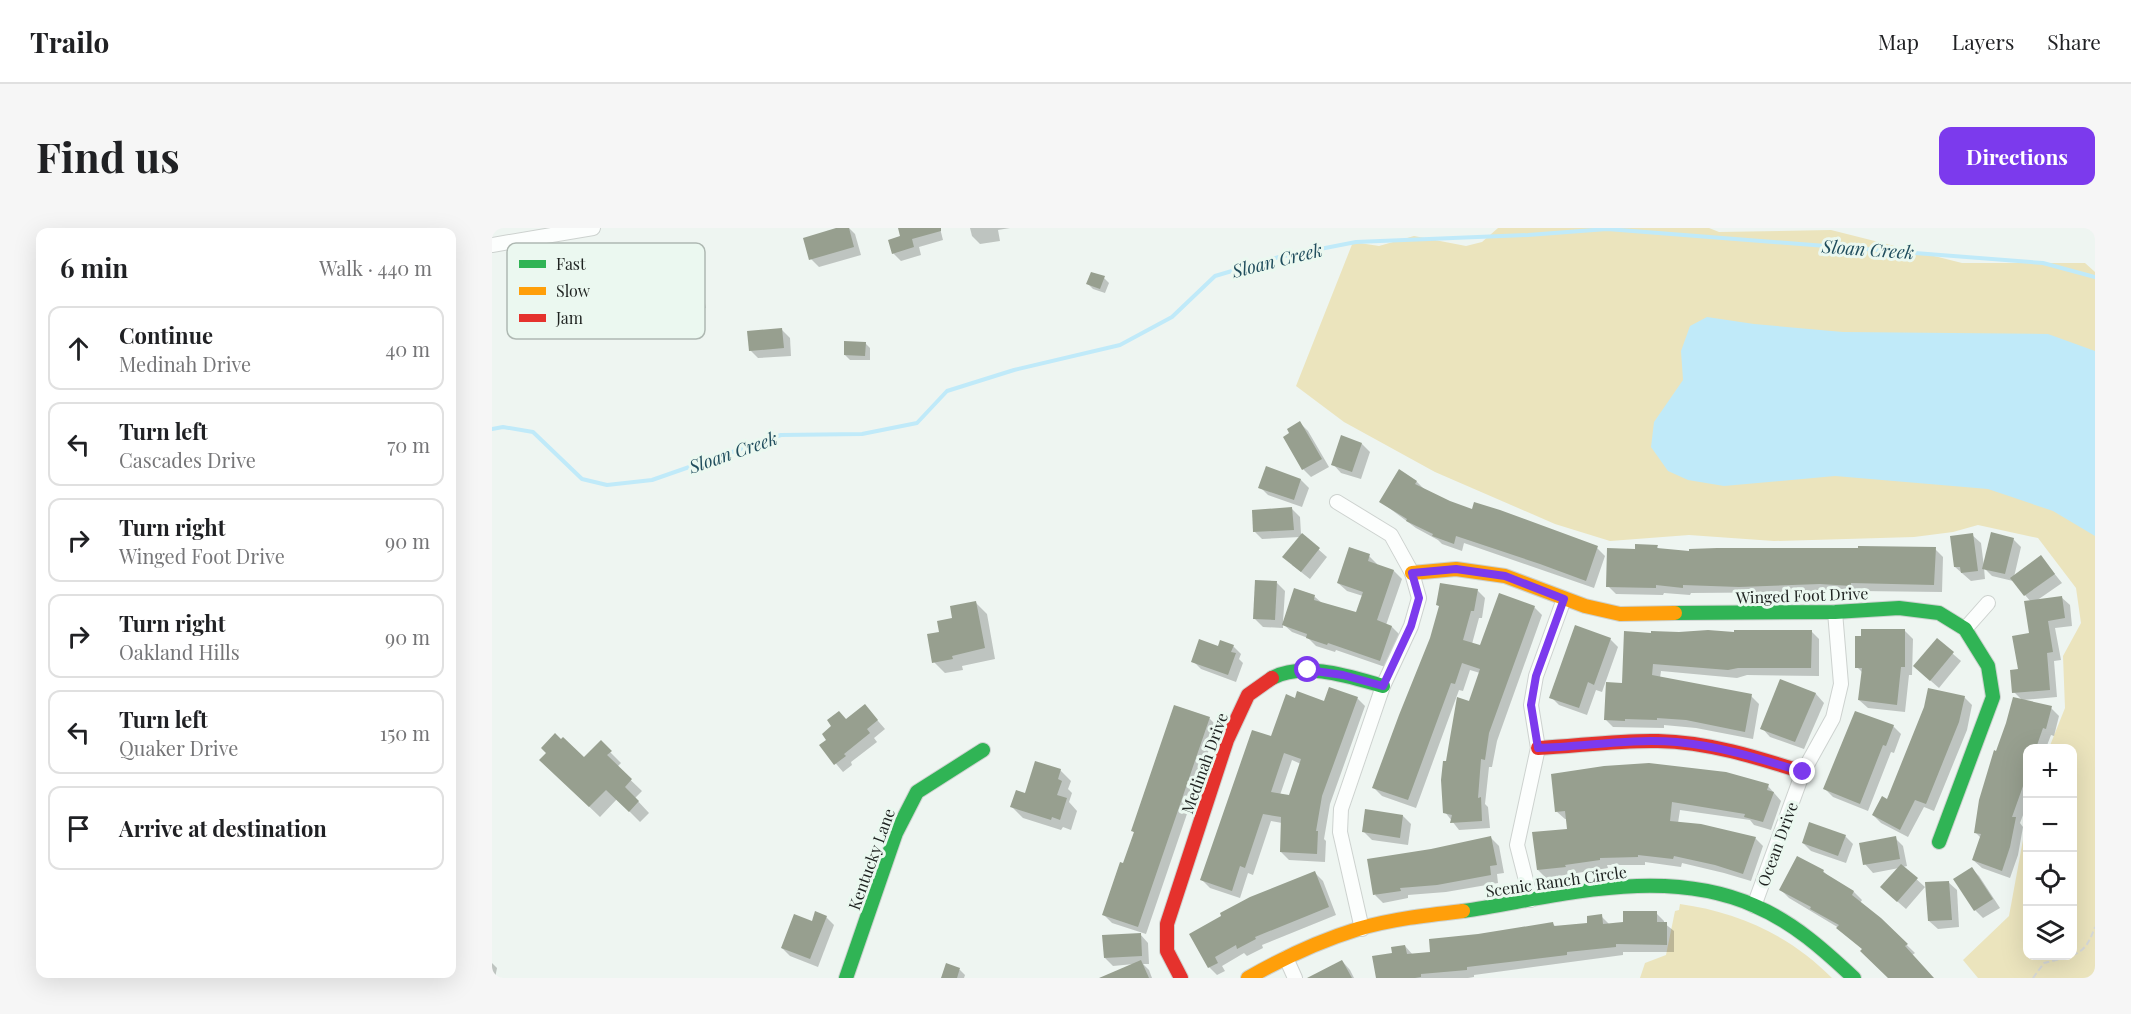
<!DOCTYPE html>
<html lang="en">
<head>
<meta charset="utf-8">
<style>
  body { margin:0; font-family:"Playfair Display",serif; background:#f6f6f6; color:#202124 }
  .controls { position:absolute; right:18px; bottom:18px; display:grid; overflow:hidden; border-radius:12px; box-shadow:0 6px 24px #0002 }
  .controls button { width:54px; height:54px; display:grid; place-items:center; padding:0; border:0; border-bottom:2px solid #e0e0e0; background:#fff; color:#202124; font:30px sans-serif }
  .stop { position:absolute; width:18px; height:18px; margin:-14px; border:4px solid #7c3aed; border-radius:50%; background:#fff }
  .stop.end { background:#7c3aed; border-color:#fff; box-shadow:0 2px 6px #0008 }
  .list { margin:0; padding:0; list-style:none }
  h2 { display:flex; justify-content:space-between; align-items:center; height:78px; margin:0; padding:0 24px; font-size:26px }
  h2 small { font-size:20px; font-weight:400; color:#757577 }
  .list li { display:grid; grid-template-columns:39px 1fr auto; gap:18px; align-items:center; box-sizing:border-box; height:84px; margin:0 12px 12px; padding:0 12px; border:2px solid #e0e0e0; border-radius:12px }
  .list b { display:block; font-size:22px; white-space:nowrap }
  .list p { margin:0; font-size:20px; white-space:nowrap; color:#757577 }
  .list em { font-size:20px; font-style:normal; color:#757577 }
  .icon { flex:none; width:33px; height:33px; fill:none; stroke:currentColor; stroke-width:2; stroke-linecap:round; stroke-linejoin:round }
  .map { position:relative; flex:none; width:1603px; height:750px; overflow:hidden; border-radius:12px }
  header { display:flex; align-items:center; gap:36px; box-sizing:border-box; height:84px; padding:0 30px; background:#fff; border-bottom:2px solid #e0e0e0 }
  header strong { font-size:28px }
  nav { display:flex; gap:33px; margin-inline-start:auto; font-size:21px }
  .intro { display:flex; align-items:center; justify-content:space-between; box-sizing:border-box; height:144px; padding:0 36px }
  h1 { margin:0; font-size:42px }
  .button { padding:15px 27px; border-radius:12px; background:#7c3aed; color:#fff; font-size:21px; font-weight:700 }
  main { display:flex; gap:36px; padding:0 36px }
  aside { flex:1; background:#fff; border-radius:12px; box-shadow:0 6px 24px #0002 }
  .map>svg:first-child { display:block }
  .green { fill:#ebe4bd }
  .water { fill:#c0eaf9 }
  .shadow { fill:#0003; fill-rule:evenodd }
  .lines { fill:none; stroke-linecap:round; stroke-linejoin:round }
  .stream { stroke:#c0eaf9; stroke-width:4 }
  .building { fill:#979f8f; fill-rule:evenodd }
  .street-casing { stroke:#cdd2cf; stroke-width:16 }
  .fast-casing { stroke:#cdd2cf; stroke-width:16 }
  .slow-casing { stroke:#cdd2cf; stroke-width:16 }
  .jam-casing { stroke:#cdd2cf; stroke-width:16 }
  .path { stroke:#d7d9d8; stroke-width:2; stroke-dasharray:6 3; stroke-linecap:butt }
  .street { stroke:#fcfefd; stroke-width:14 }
  .fast { stroke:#30b455; stroke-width:14 }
  .slow { stroke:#ff9f0a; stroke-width:14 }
  .jam { stroke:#e5322d; stroke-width:14 }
  .route { stroke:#7c3aed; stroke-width:8 }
  .labels { text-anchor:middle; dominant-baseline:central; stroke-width:6; stroke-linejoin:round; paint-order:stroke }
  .street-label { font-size:16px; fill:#1e2220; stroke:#ebf8f0 }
  .water-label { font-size:18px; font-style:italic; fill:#204d5d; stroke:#ebf8f0 }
  .key { fill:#ebf8f0; stroke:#aeb8b2; stroke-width:1.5 }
  .key-label { font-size:16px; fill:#1e2220 }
</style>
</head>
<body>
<header>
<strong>Trailo</strong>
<nav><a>Map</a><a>Layers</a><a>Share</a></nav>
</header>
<div class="intro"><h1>Find us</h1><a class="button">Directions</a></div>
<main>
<aside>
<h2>6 min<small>Walk · 440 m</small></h2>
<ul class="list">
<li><svg class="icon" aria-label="ahead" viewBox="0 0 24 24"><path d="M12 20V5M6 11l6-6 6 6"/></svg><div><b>Continue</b><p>Medinah Drive</p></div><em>40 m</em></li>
<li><svg class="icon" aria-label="left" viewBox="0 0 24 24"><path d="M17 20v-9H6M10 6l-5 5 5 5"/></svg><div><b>Turn left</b><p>Cascades Drive</p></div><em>70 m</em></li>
<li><svg class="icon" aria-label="right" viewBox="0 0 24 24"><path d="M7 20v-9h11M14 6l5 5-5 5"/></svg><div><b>Turn right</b><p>Winged Foot Drive</p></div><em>90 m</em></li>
<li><svg class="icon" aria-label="right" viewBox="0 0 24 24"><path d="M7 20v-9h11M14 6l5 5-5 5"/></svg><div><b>Turn right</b><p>Oakland Hills</p></div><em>90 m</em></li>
<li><svg class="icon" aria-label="left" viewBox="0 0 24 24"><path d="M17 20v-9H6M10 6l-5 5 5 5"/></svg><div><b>Turn left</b><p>Quaker Drive</p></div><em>150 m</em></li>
<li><svg class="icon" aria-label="arrive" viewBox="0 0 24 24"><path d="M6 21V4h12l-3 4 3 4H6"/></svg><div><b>Arrive at destination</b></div></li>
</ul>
</aside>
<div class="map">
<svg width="1603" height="750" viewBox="0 0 1603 750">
  <rect width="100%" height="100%" fill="#eef5f1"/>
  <!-- green -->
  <g class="green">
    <polygon points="1006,0 1217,0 1227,4 1339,2 1470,35 1593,35 1603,44 1603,750 1486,750 1471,732 1517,688 1535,590 1536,728 1580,728 1580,520 1557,520 1573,480 1571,428 1589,395 1584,360 1546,310 1486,297 1461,304 1422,309 1282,313 1197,307 1118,313 1063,296 943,244 852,194 804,158 861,14 887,18 922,8 974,18 990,14"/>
    <path d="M1188,676C1246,684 1299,708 1340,750H1148L1153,735L1174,727L1183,683L1187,682Z"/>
  </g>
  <!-- water -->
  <polygon class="water" points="1215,89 1262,96 1351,104 1556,106 1603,123 1603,308 1561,283 1496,261 1343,248 1232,258 1196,252 1176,243 1159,219 1162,194 1191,152 1189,123 1198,98"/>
  <!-- shadow -->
  <g class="shadow">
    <polygon points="349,0 357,0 363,6 369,27 327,39 319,31"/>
    <polygon points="408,0 448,0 451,12 427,19 429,27 409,33 401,25 410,9"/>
    <polygon points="478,0 518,0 506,2 508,13 488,16 480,8"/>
    <polygon points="200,44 208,52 214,80 204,82 198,76 176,80 171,76 167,76 159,68"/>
    <polygon points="612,50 617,55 613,65 601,61 596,56"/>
    <polygon points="290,102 298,110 299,128 266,130 258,122"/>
    <polygon points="373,115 378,120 378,132 358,132 353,127"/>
    <polygon points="808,195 816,203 837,239 819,249 811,241"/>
    <polygon points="850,209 870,216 878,224 869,251 849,245 841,236"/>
    <polygon points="907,243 925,254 933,262 957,275 1105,320 1113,328 1102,360 972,315 970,323 950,316 946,312 924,300 889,274"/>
    <polygon points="809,252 817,260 810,279 776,267 768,259"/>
    <polygon points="800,281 808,289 809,306 835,329 818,351 800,337 808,309 770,311 762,303"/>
    <polygon points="1480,307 1489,315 1492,339 1521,311 1529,319 1522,349 1549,329 1570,355 1544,373 1569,369 1578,377 1580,398 1563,400 1569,432 1562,433 1565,469 1531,472 1559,480 1567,488 1562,508 1559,507 1554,520 1536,520 1536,574 1528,595 1531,599 1526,627 1518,650 1490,640 1481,632 1489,610 1483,604 1505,525 1530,472 1522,464 1539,406 1539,374 1521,353 1500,348 1492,340 1493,351 1479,353 1463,339"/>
    <polygon points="1165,319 1167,321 1199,324 1443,321 1451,329 1450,364 1367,363 1366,365 1337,364 1199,365 1198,367 1172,365 1171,367 1124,366 1116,358 1144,322"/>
    <polygon points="877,328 885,336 885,338 902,343 910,351 894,397 900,399 908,407 896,440 844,422 843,424 824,418 816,410 800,404 791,396 791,400 771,399 763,391 785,355 793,363 791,394 823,369 830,375 865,386 871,368 855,363 846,355"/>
    <polygon points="985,362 993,370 990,390 987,390 980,416 989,419 1042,379 1050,387 1005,513 1000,539 997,539 993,576 996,579 998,600 967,602 953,584 955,535 988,445 978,442 971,463 967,462 924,580 890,568 882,560 939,411 948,379 946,377"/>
    <polygon points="484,375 495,386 503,431 470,438 471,442 453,445 442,434 462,391"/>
    <polygon points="1319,403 1327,411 1327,448 1255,447 1245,450 1169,443 1168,450 1259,468 1267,476 1261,511 1204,500 1172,497 1172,500 1121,499 1113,491 1132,457 1134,405 1244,406"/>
    <polygon points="1413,403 1421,411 1420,447 1417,447 1413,484 1376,480 1367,472 1371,445 1365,439"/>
    <polygon points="1118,411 1126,419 1110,464 1104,462 1095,487 1067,477 1059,469"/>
    <polygon points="1445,412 1469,433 1447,460 1431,446"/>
    <polygon points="741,418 749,426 747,431 751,435 744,454 709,441 701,433"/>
    <polygon points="1289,452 1324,466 1332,475 1312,521 1278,509 1270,500"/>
    <polygon points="1472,469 1480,477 1475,502 1442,583 1432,579 1416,609 1389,595 1381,587 1396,573"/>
    <path d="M865,470L873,478L838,576L832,611L834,613L833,634L797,632L789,624L790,595L779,593L761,647L756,645L748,670L718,660L710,652L780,510L804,472L833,474ZM800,532L809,536L798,569L788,567Z"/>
    <polygon points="373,478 393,501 382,510 385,514 359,534 360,537 351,544 329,518 355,493"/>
    <polygon points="717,490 725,498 654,706 620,695 612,687 632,637 643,606 641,603"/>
    <polygon points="1401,498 1409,506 1402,525 1399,524 1376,583 1341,569 1333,561"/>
    <polygon points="109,515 129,535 125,539 150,563 143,570 157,585 148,594 125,571 108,589 49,532 92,531"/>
    <polygon points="568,542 579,553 576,561 580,565 577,574 585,583 579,602 571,599 569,602 531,590 520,579"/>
    <polygon points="1276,558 1289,573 1279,602 1262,597 1258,592 1188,582 1186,595 1263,610 1271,618 1259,653 1232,645 1190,635 1189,639 1153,634 1153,637 1115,637 1116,640 1054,650 1046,642 1077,602 1076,591 1073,591 1064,583"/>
    <polygon points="911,588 919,596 916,617 880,612 872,604"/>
    <polygon points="1353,608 1361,616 1354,635 1319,623 1311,615"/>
    <polygon points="999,610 1007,618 1012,645 1005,646 1006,655 954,664 916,667 916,670 891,675 883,667 940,622"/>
    <polygon points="1403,610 1411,618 1415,638 1411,639 1433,659 1414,681 1398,667 1407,640 1381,645 1373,636"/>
    <polygon points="1479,640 1487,648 1508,680 1491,690 1483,682"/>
    <polygon points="1331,643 1338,650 1362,664 1370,672 1368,675 1388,691 1423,725 1420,727 1441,750 1397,750 1372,722 1347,700 1297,670 1289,662"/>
    <polygon points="823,645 831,653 844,687 770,717 771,720 755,728 752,725 730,738 733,743 725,747 717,739 699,707"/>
    <polygon points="1456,654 1465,662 1467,699 1446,701 1437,693"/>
    <polygon points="1164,685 1172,693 1172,695 1182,703 1182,724 1131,724 1131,727 982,747 982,749 976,750 886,750 902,726 913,718 921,727 940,725 986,708 1061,696 1064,699 1097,696 1109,688 1117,696 1133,696"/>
    <polygon points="334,689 342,697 326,739 298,728 290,720 320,695"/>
    <polygon points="648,706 656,715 657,736 651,736 657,742 660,750 618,750 642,736 621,738 613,730"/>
    <polygon points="850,733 858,742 862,750 829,750"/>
    <polygon points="0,735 5,740 3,750 0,750"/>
    <polygon points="455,737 468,742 473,747 472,750 450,750"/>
  </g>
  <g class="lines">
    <!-- stream -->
    <polyline class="stream" points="0,201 11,199 41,204 90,251 115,257 160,252 289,207 370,206 425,195 455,163 522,142 628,117 680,89 723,48 787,29 864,14 1036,7 1115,1 1551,35 1603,49"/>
  </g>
  <!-- building -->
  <g class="building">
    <polygon points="344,0 357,0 362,19 317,32 311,10"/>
    <polygon points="406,0 449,0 449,3 420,11 422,19 400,26 396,12 408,8"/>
    <polygon points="599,44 613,48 608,61 594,56"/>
    <polygon points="290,100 292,120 257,123 255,103"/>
    <polygon points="352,113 374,114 373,128 352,127"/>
    <polygon points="808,193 830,231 810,242 791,209 797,205 795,201"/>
    <polygon points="849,207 870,215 860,244 839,237"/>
    <polygon points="774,238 809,251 802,272 766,260"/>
    <polygon points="907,241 925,253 923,256 958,273 980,281 982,274 1008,282 1106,318 1094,353 1048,336 964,308 962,316 940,308 941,306 914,293 915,291 887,274"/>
    <polygon points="800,279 802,302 761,304 760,282"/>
    <polygon points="1499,304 1522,310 1513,346 1490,341"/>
    <polygon points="810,305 828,320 809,344 790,329"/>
    <polygon points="1481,305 1486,343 1469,345 1468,339 1462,339 1458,308"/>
    <polygon points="1143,316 1166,317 1165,320 1197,323 1197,321 1225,320 1366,320 1366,318 1444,319 1442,357 1359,355 1359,358 1328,356 1247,359 1191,357 1191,360 1164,357 1164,360 1114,359 1115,320 1143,321"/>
    <polygon points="857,319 878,326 876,333 902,342 885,392 900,398 888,433 836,415 835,417 814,410 815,406 790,397 802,360 823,367 822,372 864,384 871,364 845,355"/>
    <polygon points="1549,327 1563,346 1532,368 1518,350"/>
    <polygon points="763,352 785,353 783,392 761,391"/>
    <polygon points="948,355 986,361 982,383 979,383 971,412 988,417 1007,365 1043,378 997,505 993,532 989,531 986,570 989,569 990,593 958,595 960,587 951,585 949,552 951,533 954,533 965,469 977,473 988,441 970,435 963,456 959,455 916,572 880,560 907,487 938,410 947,378 944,377"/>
    <polygon points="1570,368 1573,390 1556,393 1561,424 1555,425 1558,462 1520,465 1518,442 1526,441 1520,408 1537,405 1532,373"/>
    <polygon points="484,373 493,420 460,428 461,431 440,435 435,406 447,404 445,393 460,390 458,378"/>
    <polygon points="1083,397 1119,410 1102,457 1096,454 1087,480 1057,470"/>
    <polygon points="1369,401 1413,401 1413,439 1409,439 1405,477 1366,472 1370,440 1363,440 1363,408 1369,408"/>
    <polygon points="1216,402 1242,404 1242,402 1320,402 1319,440 1246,440 1236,442 1161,436 1160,447 1260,466 1253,504 1194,492 1165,490 1165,492 1133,491 1133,493 1112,492 1114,454 1130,455 1132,403 1159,405 1159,403 1187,404"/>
    <polygon points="1445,410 1462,424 1438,453 1421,438"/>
    <polygon points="707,411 726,418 728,412 742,417 739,424 744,425 736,447 699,434"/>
    <polygon points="1288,451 1324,465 1303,514 1268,501"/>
    <path d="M837,459L866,469L830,568L824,603H826L825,626L788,624L789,589L771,586L753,640L748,638L740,663L708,652L760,502L779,508L794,466L803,470L805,463L832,473ZM792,525L809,531L797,567L779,564Z"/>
    <polygon points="1436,460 1473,468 1467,494 1434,576 1423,572 1408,602 1380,587 1390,568 1395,571 1432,479"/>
    <polygon points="1521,469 1560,478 1554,501 1551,500 1544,520 1536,520 1536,544 1520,589 1524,589 1518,619 1510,643 1480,632 1489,606 1482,605 1487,572 1502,522 1504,523 1514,495"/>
    <polygon points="373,476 386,492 375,501 378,505 352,526 354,528 342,537 327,517 334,512 330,506 339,498 335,492 347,483 354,491"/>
    <polygon points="682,477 718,489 646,699 610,687 628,634 631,635 642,604 639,603"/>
    <polygon points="1363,483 1402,497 1394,518 1391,517 1368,576 1331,561"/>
    <polygon points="63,505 69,511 71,509 92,529 109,512 120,523 115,527 140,551 133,559 147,573 137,584 114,562 97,579 47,532 54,525 49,520"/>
    <polygon points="543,533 569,541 566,551 570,553 565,567 575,570 568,592 560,589 559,592 518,579 524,562 533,565"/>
    <polygon points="1157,535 1234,544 1277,556 1275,562 1282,564 1271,594 1252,589 1253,586 1180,574 1178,593 1209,596 1264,609 1251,646 1223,637 1182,628 1181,631 1146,627 1146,629 1108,630 1108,632 1073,637 1074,639 1045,642 1040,604 1075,601 1073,583 1063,584 1059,546 1112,538"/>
    <polygon points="873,581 911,587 908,610 870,604"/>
    <polygon points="1317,594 1354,607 1346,628 1310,615"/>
    <polygon points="999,608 1005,637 998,638 999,647 945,657 908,660 909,663 881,667 875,631 939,621"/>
    <polygon points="1404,608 1408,631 1371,637 1367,615"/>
    <polygon points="1305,628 1332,642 1331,644 1362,663 1360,667 1389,690 1416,716 1413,718 1442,750 1396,750 1368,723 1370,721 1344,700 1347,697 1318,681 1319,679 1287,662"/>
    <polygon points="1409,636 1426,650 1405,674 1388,659"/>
    <polygon points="1480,639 1501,671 1482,683 1461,651"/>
    <polygon points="823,643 837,679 763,709 764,711 745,721 744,717 723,729 726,735 716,740 697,706 729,688 728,685 758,669"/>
    <polygon points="1457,653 1460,692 1436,693 1433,654"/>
    <polygon points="323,683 335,688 318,731 289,720 302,686 320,693"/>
    <polygon points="1131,683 1165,683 1165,694 1175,694 1175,717 1124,716 1124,719 1075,724 1075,727 975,739 975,742 929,746 929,749 923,750 884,750 880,728 900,725 899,719 913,717 915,726 938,724 937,711 986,706 1061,694 1062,698 1095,695 1095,688 1110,686 1111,696 1131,694"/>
    <polygon points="649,705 650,728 612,730 610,707"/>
    <polygon points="649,732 657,750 607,750"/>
    <polygon points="850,732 860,750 815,750"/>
    <polygon points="454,735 468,740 465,750 449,750"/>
  </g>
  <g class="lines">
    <!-- street casing -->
    <g class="street-casing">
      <g id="street">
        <polyline points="0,17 101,0"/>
        <polyline points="845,274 899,307 920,345 927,370 919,398 891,458 849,581 848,604 870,701"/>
        <polyline points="1473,401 1496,375"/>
        <polyline points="1039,672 1025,617 1046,520 1039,477 1044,448 1072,371"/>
        <polyline points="1262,678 1311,544 1341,490 1349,456 1343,384"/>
        <polyline points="794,730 803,750"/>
      </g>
    </g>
    <!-- fast casing -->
    <g class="fast-casing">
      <g id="fast">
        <polyline points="1183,385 1343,384 1407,380 1447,385 1473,401 1496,438 1501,469 1447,614"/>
        <path d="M780,450C812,433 859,449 891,458"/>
        <path d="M971,683C1065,669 1171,637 1263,678C1301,694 1332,722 1362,750"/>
        <polyline points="354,750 404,605 425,564 491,522"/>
      </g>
    </g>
    <!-- slow casing -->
    <g class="slow-casing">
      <g id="slow">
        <polyline points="920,345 964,341 1013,348 1093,378 1128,386 1183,385"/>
        <path d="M756,750C791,730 827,713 866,701C900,691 936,687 971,683"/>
      </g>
    </g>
    <!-- jam casing -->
    <g class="jam-casing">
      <g id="jam">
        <path d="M1046,520C1086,518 1126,512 1166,513C1216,514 1264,529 1311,544"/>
        <polyline points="689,750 675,723 675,696 735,512 756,467 780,450"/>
      </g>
    </g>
    <!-- path -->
    <g class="path">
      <path d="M1580,727C1594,723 1598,712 1603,699"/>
      <polyline points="1541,750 1552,735 1580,728"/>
    </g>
    <!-- street -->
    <use href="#street" class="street"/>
    <!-- fast -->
    <use href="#fast" class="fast"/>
    <!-- slow -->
    <use href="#slow" class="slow"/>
    <!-- jam -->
    <use href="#jam" class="jam"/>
  </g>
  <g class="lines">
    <!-- route -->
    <path class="route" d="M816,442L851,447L891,458L919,398L927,370L920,345L964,341L1013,348L1072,371L1044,448L1039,477L1046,520C1092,519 1138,510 1185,514C1228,518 1269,531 1311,544"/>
  </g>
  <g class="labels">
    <!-- street labels -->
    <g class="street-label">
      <text transform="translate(1310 367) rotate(-2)">Winged Foot Drive</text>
      <text transform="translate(712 535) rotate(-70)">Medinah Drive</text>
      <text transform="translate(1285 616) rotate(-70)">Ocean Drive</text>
      <text transform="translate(379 631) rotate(-70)">Kentucky Lane</text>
      <text transform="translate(1064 653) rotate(-8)">Scenic Ranch Circle</text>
    </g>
    <!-- water labels -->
    <g class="water-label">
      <text transform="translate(1376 21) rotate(4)">Sloan Creek</text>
      <text transform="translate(785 32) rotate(-14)">Sloan Creek</text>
      <text transform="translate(241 224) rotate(-19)">Sloan Creek</text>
    </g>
  </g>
  <!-- legend -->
  <rect x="15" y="15" width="198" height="96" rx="9" class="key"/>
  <rect x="27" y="32" width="27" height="8" fill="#30b455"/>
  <rect x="27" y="59" width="27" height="8" fill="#ff9f0a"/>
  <rect x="27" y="86" width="27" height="8" fill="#e5322d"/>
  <g class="key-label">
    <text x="64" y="42">Fast</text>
    <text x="64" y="69">Slow</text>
    <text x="64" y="96">Jam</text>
  </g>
</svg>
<div class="controls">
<button>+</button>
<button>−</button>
<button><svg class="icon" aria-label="locate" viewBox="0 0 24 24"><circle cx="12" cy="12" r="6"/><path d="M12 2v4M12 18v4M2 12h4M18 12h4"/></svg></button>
<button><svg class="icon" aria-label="layers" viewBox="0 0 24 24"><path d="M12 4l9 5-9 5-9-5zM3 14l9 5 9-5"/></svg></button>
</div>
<div class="stop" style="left:816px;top:442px"></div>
<div class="stop end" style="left:1311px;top:544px"></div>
</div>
</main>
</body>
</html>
